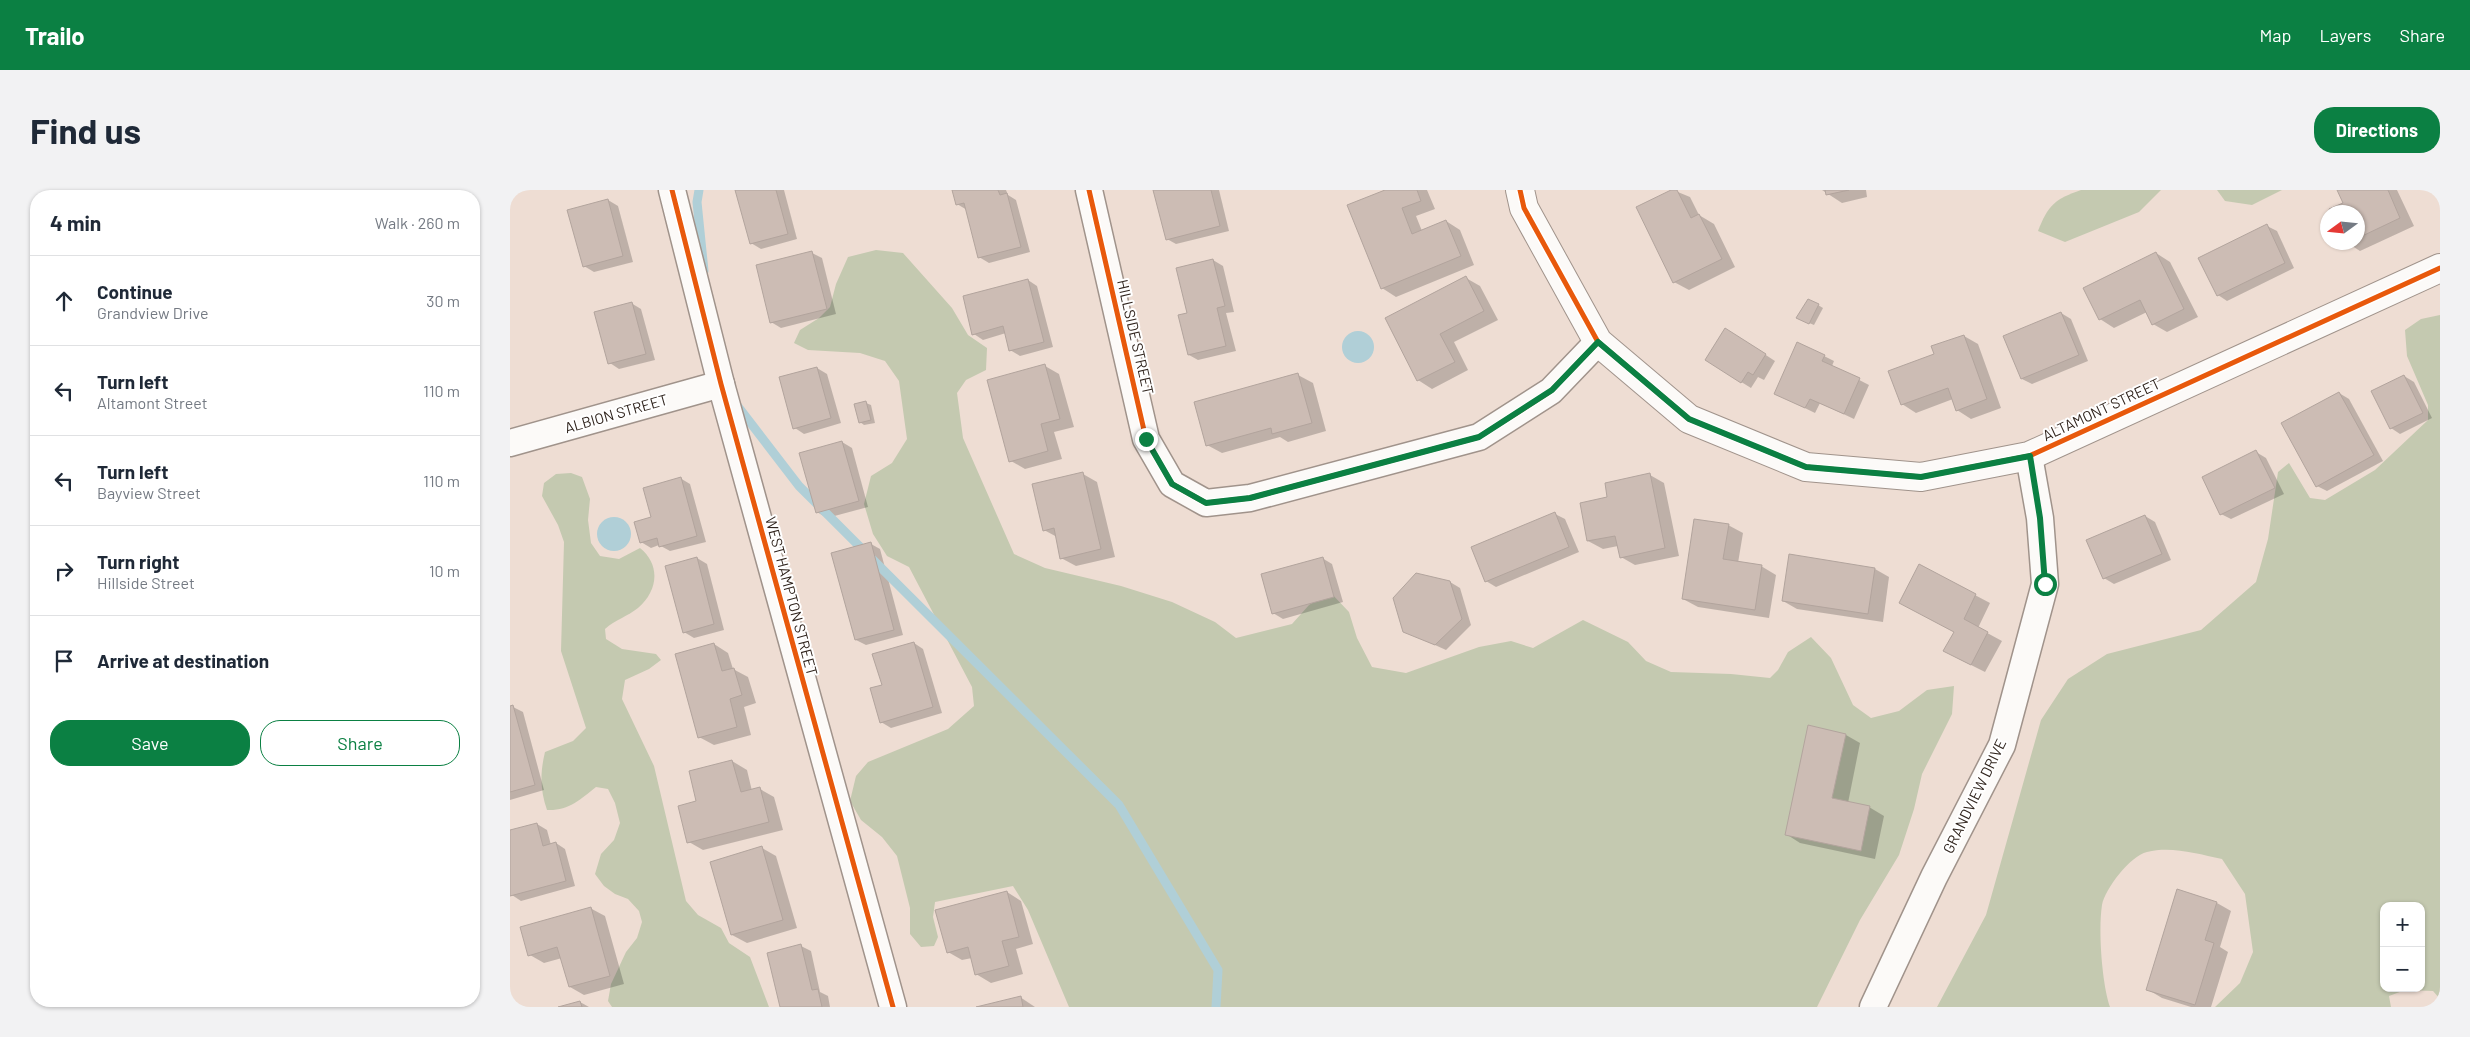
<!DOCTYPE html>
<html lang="en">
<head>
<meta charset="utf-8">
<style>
  body { margin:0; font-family:Barlow,sans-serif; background:#f2f2f3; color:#1f2937 }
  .controls { position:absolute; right:15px; bottom:15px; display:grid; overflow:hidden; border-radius:10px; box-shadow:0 1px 4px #0004 }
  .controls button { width:45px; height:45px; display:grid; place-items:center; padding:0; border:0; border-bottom:1px solid #e0e1e3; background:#fff; color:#1f2937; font:25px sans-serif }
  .compass { position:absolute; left:1810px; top:15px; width:45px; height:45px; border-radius:50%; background:#fff; box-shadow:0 1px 4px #0004; rotate:255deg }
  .stop { position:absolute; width:15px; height:15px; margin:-11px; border:4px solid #0b8043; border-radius:50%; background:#fff }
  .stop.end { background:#0b8043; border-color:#fff; box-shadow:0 1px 5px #0008 }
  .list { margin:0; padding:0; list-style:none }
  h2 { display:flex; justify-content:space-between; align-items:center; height:65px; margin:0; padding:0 20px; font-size:21px }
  h2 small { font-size:16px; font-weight:400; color:#747a83 }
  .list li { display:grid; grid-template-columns:32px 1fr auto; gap:15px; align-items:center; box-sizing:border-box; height:90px; padding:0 20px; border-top:1px solid #e0e1e3 }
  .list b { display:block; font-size:19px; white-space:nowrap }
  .list p { margin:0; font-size:16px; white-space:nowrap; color:#747a83 }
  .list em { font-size:16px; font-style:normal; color:#747a83 }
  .actions { display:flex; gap:10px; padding:15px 20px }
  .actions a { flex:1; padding:11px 0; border:1px solid #0b8043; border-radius:20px; text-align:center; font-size:18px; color:#0b8043 }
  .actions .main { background:#0b8043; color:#fff }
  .icon { flex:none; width:28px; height:28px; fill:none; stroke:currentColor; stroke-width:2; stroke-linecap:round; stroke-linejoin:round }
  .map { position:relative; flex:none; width:1930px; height:817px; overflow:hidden; border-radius:20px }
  header { display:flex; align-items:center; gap:30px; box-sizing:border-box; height:70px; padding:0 25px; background:#0b8043; color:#fff }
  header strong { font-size:24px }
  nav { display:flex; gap:28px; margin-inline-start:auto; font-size:18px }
  .intro { display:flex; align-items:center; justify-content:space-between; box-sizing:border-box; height:120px; padding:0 30px }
  h1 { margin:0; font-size:35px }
  .button { padding:12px 22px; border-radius:20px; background:#0b8043; color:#fff; font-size:18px; font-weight:700 }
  main { display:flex; gap:30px; padding:0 30px }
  aside { flex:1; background:#fff; border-radius:20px; box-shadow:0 1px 4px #0004 }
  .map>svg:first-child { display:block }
  .forest { fill:#c4c9b0; fill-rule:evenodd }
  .water { fill:#b0cfd7 }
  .shadow { fill:#0003 }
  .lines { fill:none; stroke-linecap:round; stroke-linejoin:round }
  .stream { stroke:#b0cfd7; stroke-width:9 }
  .building { fill:#ccbcb4; stroke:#b2a49d }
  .street-casing { stroke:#a0938b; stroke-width:29 }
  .secondary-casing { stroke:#a0938b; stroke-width:30 }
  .street { stroke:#fcfaf8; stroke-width:26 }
  .secondary { stroke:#fcfaf8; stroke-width:28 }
  .cycleway-casing { stroke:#fff; stroke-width:8 }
  .cycleway { stroke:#e8590c; stroke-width:5 }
  .route { stroke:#0b8043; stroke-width:6 }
  .labels { text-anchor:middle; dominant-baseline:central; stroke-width:4; stroke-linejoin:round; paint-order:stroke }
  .street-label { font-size:15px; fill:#30241d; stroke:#fff }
</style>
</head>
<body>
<header>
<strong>Trailo</strong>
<nav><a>Map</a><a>Layers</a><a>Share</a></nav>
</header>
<div class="intro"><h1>Find us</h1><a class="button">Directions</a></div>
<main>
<aside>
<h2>4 min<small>Walk · 260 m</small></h2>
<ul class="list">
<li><svg class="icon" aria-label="ahead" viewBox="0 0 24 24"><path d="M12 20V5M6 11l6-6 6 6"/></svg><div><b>Continue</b><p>Grandview Drive</p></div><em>30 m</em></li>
<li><svg class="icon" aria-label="left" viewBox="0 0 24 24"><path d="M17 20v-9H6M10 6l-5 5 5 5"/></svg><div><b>Turn left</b><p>Altamont Street</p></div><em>110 m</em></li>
<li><svg class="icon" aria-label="left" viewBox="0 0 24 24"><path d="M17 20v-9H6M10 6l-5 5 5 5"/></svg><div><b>Turn left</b><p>Bayview Street</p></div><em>110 m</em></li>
<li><svg class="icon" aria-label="right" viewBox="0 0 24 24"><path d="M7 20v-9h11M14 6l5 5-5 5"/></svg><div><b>Turn right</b><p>Hillside Street</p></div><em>10 m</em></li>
<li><svg class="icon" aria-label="arrive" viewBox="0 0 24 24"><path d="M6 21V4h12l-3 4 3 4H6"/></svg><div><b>Arrive at destination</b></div></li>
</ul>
<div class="actions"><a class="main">Save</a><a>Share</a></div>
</aside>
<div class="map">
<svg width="1930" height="817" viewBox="0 0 1930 817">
  <rect width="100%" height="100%" fill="#eeddd3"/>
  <!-- forest -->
  <g class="forest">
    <path d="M1571,0H1651L1629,22L1555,52L1528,41C1538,15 1545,9 1571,0Z"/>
    <polygon points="1707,0 1772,0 1742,15 1715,11"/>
    <polygon points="366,60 393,63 442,118 458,145 477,158 476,180 456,190 447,203 453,248 504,364 535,378 611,396 662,412 705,432 726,448 782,434 799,415 820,402 839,422 847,448 862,477 896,483 969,457 1001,451 1023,458 1073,430 1118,452 1136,471 1161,482 1221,484 1260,488 1268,480 1278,462 1301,447 1321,468 1343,515 1361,528 1389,521 1417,500 1444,496 1442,524 1412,584 1404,619 1389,665 1350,730 1307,817 559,817 518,720 503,696 425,712 423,727 428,747 424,756 411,757 400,744 400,718 387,666 372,647 351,630 340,611 346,586 358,572 438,539 464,516 462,497 399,377 377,366 363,344 354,314 361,286 382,273 397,249 389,191 375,171 350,163 298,160 284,153 290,140 309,128 320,117 326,94 338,67"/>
    <path d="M1930,125V809L1923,801L1895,800L1879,806L1881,817H1705L1730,793L1743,762L1735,704L1712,669C1687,664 1662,656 1637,662C1620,666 1595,699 1592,715C1588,740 1592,794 1600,817H1427L1476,725L1531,530L1558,489L1597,464L1691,440L1746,392L1758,349L1768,282L1779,273L1800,308L1815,310L1865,280L1918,230V215L1897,166L1895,140L1911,129ZM1874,716H1911V798H1874Z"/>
    <path d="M61,283L72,287L80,309L78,330L81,353L90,366L109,369L130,358C151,375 148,401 128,418C118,426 105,430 95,439L96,449L112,459L146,464L151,470L139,479L115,490L112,509L144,576L176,711L188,725L211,738L219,753L240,767L259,817H102L98,811L101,794L116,762L127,748L132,732L129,721L118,709L105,704L94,696L85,684L91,664L104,650L110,633L105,613L98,599L86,597C70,610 58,621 37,620C30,600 30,583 35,562L63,551L76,538L51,461L54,352L48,335L32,306L34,293L46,284Z"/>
  </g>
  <!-- water -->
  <g class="water">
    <circle cx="848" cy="157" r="16"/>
    <circle cx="104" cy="344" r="17"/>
  </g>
  <!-- shadow -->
  <g class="shadow">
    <polygon points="226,0 274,0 287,49 251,59 241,53"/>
    <polygon points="443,0 496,0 498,5 506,10 520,62 479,73 469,67 457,20 447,14"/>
    <polygon points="645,0 709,0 719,41 666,54 657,49"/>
    <polygon points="878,0 917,0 925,19 906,26 912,41 936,31 950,40 964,75 886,107 872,98"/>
    <polygon points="1163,0 1180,7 1189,25 1204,34 1225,77 1179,100 1164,92"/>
    <polygon points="1312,0 1356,0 1357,7 1332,13"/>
    <polygon points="1828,0 1887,0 1904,36 1850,61 1836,52 1848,52 1848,22 1822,22 1820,20 1835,13"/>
    <polygon points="98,10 108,16 123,72 84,82 74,76"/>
    <polygon points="1757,36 1767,41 1784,78 1717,111 1708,105"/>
    <polygon points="302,63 312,68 326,124 271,138 261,132"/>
    <polygon points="1646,63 1660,72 1688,127 1657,142 1643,134 1637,122 1604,138 1590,129"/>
    <polygon points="703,70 713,76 724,122 716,123 726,161 688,170 679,165 679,124"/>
    <polygon points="956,88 970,96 988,130 944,152 958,180 922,199 908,190"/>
    <polygon points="518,90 527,96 543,157 510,166 500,160 496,143 473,150 464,144"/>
    <polygon points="121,113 131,119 145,170 109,179 100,173"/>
    <polygon points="1308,115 1313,118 1304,135 1292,130"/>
    <polygon points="1551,123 1561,129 1578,171 1522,194 1512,189"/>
    <polygon points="1225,145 1265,171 1254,190 1248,187 1241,198 1196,170"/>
    <polygon points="1454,146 1468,154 1491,218 1461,229 1447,220 1443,209 1406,223 1392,214 1426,165"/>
    <polygon points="1314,166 1324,171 1322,176 1359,195 1344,229 1310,213 1305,223 1266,204"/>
    <polygon points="535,176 549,184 564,237 544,242 552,269 515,279 501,271"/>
    <polygon points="307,178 317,184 331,233 294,244 285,238"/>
    <polygon points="788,185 803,193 816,241 778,252 770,247 712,263 697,255"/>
    <polygon points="1894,186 1904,192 1922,228 1890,244 1881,238"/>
    <polygon points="1829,203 1839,209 1873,271 1817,301 1807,296"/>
    <polygon points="356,213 361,215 365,233 354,235 350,232"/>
    <polygon points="332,252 342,258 358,317 317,328 307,322"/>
    <polygon points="1746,262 1756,268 1774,304 1721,329 1711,324"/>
    <polygon points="573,284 587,292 605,367 566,376 551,368 547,347 534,340"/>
    <polygon points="1140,285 1154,293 1169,366 1125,375 1111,367 1108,356 1093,359 1078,351 1099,308"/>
    <polygon points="170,288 180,294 196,352 160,361 149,355 141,358 131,352 143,328"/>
    <polygon points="1045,324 1055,329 1069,362 986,397 976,391"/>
    <polygon points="1635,326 1645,332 1661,370 1604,394 1594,388 1578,350"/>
    <polygon points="1218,335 1233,343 1228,373 1251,376 1266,385 1259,428 1188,417 1173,409"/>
    <polygon points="361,354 370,359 393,445 356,455 346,450"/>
    <polygon points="187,368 197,374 214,440 184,448 174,442"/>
    <polygon points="812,368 822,374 833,412 773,429 763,423"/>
    <polygon points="1410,376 1480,413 1468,438 1492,451 1475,482 1449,469 1445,442"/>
    <polygon points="1365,379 1379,387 1373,432 1287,419 1273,411"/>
    <polygon points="940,392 950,398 961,435 936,460 894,441"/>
    <polygon points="404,453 413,459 432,523 381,538 371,532 373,496"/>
    <polygon points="204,454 218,463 223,479 238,487 246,513 234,517 241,545 204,555 189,547"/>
    <polygon points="3,517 13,522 34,600 0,610 0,518"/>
    <polygon points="1336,545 1350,553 1338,613 1359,617 1374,626 1365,669 1290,653 1276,644"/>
    <polygon points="222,571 237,580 242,601 250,599 264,607 273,640 193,660 179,652 188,612"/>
    <polygon points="27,634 37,640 41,655 46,653 55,659 65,696 11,711 2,705 0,699 0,642"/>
    <polygon points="252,658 266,666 287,738 237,753 222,745"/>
    <polygon points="497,702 511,711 523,754 506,759 513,784 481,793 466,784 462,768 452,770 438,762"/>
    <polygon points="1707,713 1721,721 1710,757 1718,762 1701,817 1681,817 1652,808 1637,799"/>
    <polygon points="80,718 95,726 114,794 74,805 60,797 52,768 34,773 20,765"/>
    <polygon points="291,756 301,761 310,802 318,806 320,817 271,817"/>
    <polygon points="510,807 525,817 471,817"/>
    <polygon points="70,812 79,817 52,817"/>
  </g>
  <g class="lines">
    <!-- stream -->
    <g class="stream">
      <polyline points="189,0 187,12 194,81"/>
      <polyline points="226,214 289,296 609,615 708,780 706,817"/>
    </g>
  </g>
  <!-- building -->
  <g class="building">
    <polygon points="225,0 266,0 278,44 240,54"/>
    <polygon points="442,0 488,0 490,5 497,3 511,57 468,68 454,13 446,15"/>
    <polygon points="643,0 701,0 710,36 656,50"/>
    <polygon points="875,0 907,0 911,11 892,18 902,44 936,30 951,66 871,99 837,15"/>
    <polygon points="1161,0 1167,0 1181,28 1189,24 1212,69 1163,93 1126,17"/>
    <polygon points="1315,0 1339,0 1316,5"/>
    <polygon points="1827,0 1878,0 1890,28 1848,48 1848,22 1820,22 1819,19 1833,13"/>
    <polygon points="98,9 113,66 73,77 57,20"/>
    <polygon points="1757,34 1775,73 1707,106 1688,68"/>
    <polygon points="302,61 317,119 260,133 246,75"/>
    <polygon points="1646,62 1674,119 1642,135 1630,110 1589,130 1573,98"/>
    <polygon points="703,69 715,116 707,118 716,156 678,165 668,125 677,123 666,78"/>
    <polygon points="956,86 974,121 930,144 945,172 907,191 875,128"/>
    <polygon points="518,89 534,152 499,161 493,136 462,145 453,106"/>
    <polygon points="1298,109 1309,114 1299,134 1286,128"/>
    <polygon points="122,112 136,164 98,174 84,122"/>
    <polygon points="1551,122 1569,165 1511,189 1493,146"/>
    <polygon points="1215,138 1256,164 1243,185 1238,182 1231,193 1195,170"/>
    <polygon points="1454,145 1477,209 1446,221 1438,198 1391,215 1378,181 1424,164 1421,156"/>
    <polygon points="1287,152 1315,165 1312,171 1350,188 1334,224 1300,209 1295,218 1264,204"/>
    <polygon points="535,174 550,229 531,234 538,261 499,272 477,190"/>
    <polygon points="307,177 321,228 283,239 269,187"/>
    <polygon points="788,183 802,233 762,244 761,238 696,256 684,212"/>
    <polygon points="1894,185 1913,223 1880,239 1861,201"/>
    <polygon points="1829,202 1864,265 1806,297 1771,233"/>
    <polygon points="356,211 361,230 349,233 344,214"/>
    <polygon points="332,251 349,311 306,323 289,263"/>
    <polygon points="1746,260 1765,298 1710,325 1692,287"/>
    <polygon points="573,282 591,359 550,369 544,338 533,341 522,294"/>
    <polygon points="1140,283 1155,358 1110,368 1105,346 1077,351 1070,313 1097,307 1095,293"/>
    <polygon points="171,287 187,346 149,357 147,348 130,353 124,332 141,327 133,298"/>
    <polygon points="1045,322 1059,357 975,392 961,357"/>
    <polygon points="1635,325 1652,364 1593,389 1576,350"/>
    <polygon points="1184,329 1219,334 1213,369 1252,375 1245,420 1172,409"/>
    <polygon points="361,352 384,440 345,450 321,363"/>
    <polygon points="1279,364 1365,378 1358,424 1272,411"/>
    <polygon points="187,367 204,434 173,443 155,376"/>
    <polygon points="813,367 824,407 762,424 751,384"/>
    <polygon points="1409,374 1466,404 1454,429 1478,442 1461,475 1433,461 1444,442 1389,413"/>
    <polygon points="906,383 940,391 952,429 925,455 893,442 883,408"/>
    <polygon points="404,452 423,517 370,533 360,498 372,495 362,464"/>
    <polygon points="204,453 212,481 224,478 232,505 220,509 227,537 188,548 165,464"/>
    <polygon points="3,515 25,595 0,602 0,516"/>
    <polygon points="1298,535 1336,544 1322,608 1360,616 1351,661 1275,645"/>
    <polygon points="222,570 231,602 250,597 259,632 177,653 168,616 186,611 179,581"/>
    <polygon points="27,633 33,656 46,652 56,691 0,706 0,640"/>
    <polygon points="252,656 273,730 221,745 200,672"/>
    <polygon points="1667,699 1707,712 1695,750 1704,753 1685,815 1636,800"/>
    <polygon points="497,701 509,747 492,751 499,776 465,785 458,757 437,763 425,720"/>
    <polygon points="81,717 100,786 59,797 47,757 18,766 10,737"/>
    <polygon points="291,754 302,800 308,799 312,817 270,817 257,763"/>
    <polygon points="511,806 513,817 466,817"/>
    <polygon points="70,811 72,817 48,817"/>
  </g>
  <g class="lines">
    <!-- street casing -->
    <g class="street-casing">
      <g id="street">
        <polyline points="162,0 211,194 383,817"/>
        <polyline points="579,0 636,249 662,294 696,313 740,308 969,247 1041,201 1088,152"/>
        <polyline points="0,253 211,194"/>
        <polyline points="1363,817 1424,687 1492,555 1535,394 1530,328 1519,266"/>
      </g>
    </g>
    <!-- secondary casing -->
    <g class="secondary-casing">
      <polyline id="secondary" points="1010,0 1014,18 1088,152 1179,229 1296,277 1411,287 1519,266 1930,78"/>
    </g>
    <!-- street -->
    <use href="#street" class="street"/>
    <!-- secondary -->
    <use href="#secondary" class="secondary"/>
    <!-- cycleway casing -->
    <g class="cycleway-casing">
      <g id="cycleway">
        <polyline points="162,0 211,194 383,817"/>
        <polyline points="579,0 636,249 662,294 696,313 740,308 969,247 1041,201 1088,152"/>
        <polyline points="1010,0 1014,18 1088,152 1179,229 1296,277 1411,287 1519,266 1930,78"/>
      </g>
    </g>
    <!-- cycleway -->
    <use href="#cycleway" class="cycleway"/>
  </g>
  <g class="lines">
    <!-- route -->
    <polyline class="route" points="636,249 662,294 696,313 740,308 969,247 1042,200 1088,152 1179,229 1296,277 1411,287 1520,266 1530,328 1535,394"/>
  </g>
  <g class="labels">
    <!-- street labels -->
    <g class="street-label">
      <text transform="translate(626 147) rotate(77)">HILLSIDE STREET</text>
      <text transform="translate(1591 219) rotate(-25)">ALTAMONT STREET</text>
      <text transform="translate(106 223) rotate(-16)">ALBION STREET</text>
      <text transform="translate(282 406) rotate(75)">WEST HAMPTON STREET</text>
      <text transform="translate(1464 606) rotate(-64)">GRANDVIEW DRIVE</text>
    </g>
  </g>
</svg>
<div class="controls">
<button>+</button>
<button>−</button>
</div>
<svg class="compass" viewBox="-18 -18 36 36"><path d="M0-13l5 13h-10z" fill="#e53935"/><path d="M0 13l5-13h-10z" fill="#747a83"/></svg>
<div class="stop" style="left:1535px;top:394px"></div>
<div class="stop end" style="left:636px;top:249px"></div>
</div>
</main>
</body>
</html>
